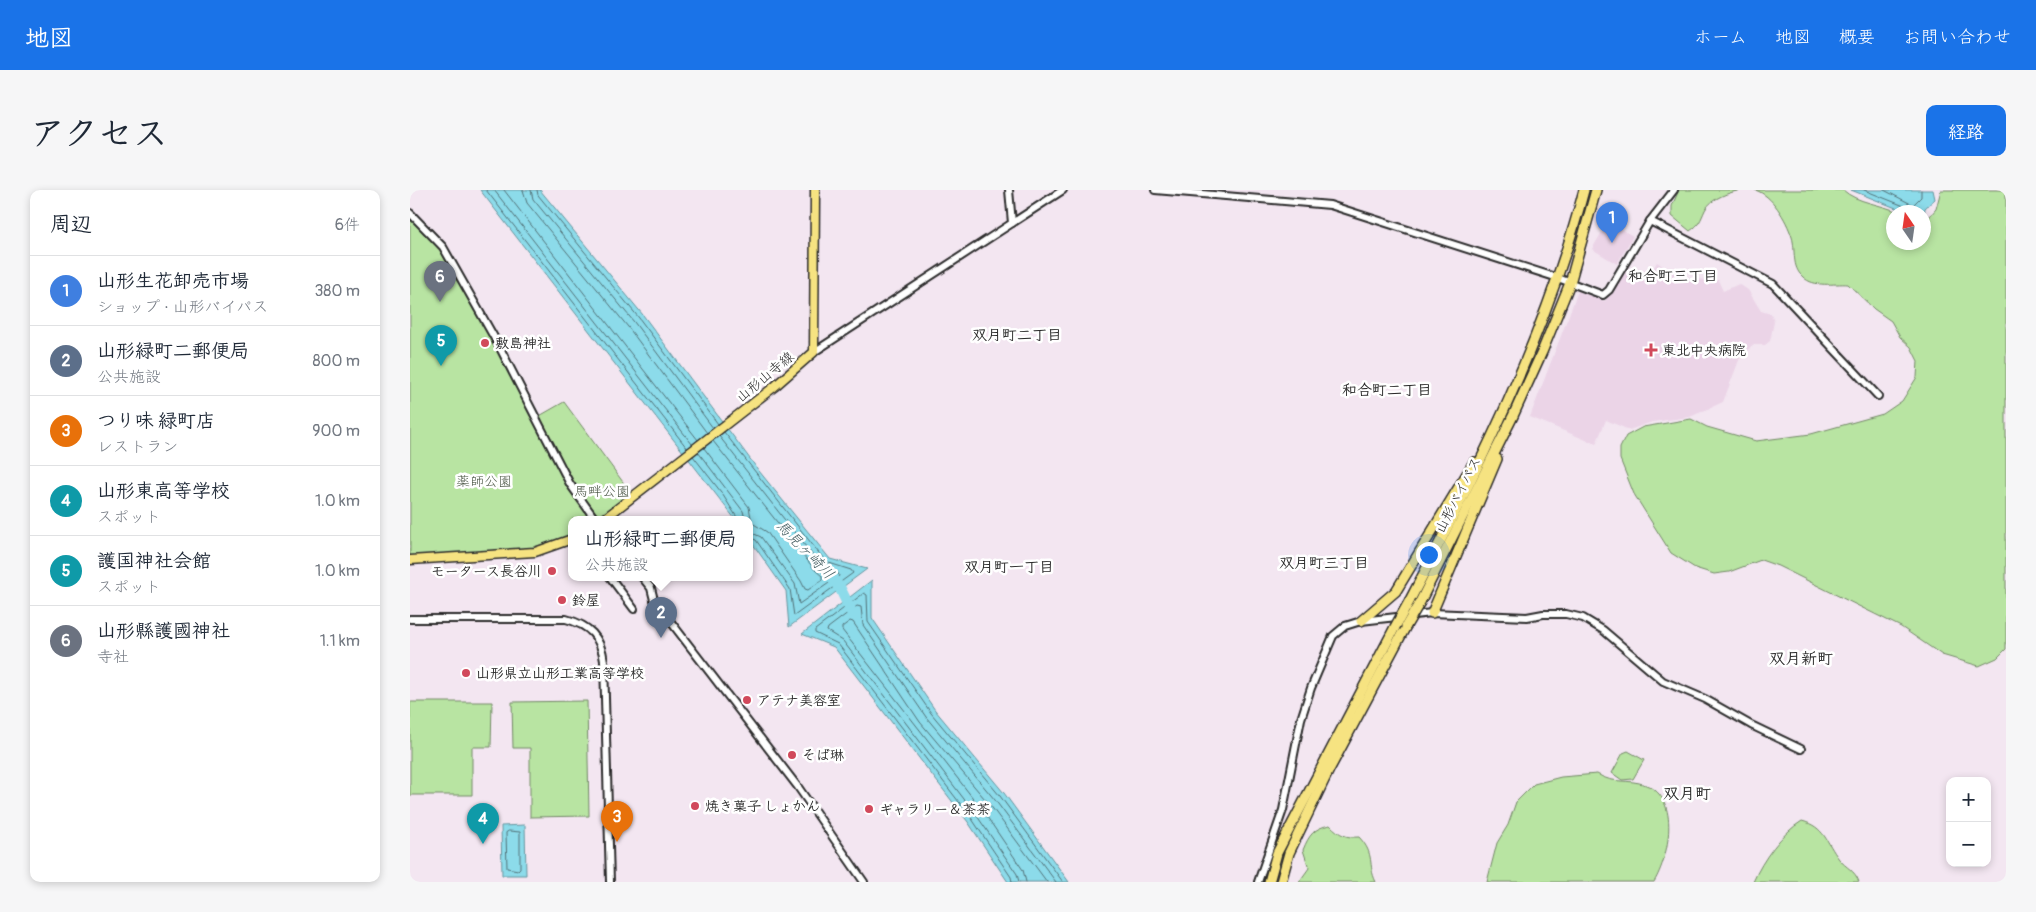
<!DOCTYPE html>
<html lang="ja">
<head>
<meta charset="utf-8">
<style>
  body { margin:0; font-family:Pangolin,"Klee One",sans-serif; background:#f6f6f7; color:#1f2937 }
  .controls { position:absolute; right:15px; bottom:15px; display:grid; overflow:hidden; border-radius:10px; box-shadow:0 2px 8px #0003 }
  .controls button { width:45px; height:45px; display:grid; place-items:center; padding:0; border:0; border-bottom:1px solid #e0e1e3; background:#fff; color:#1f2937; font:25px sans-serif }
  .compass { position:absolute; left:1476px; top:15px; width:45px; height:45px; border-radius:50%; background:#fff; box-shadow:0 2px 8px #0003; rotate:347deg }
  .you { position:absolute; left:1018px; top:364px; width:18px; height:18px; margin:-12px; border:4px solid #fff; border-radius:50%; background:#1a73e8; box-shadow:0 0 0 8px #1a73e833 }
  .badge { display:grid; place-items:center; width:32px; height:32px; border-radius:50%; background:#1a73e8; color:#fff; font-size:16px; font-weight:700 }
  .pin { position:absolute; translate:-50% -41px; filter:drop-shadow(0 1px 2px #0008) }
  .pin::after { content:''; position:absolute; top:26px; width:18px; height:15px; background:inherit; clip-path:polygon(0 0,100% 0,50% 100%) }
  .popup { position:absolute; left:158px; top:326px; width:185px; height:65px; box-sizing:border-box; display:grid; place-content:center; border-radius:10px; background:#fff; filter:drop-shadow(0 1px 4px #0005); font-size:16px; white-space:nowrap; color:#747a83 }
  .popup b { font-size:19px; color:#1f2937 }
  .popup::after { content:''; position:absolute; left:50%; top:100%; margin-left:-10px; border:10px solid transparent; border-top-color:#fff }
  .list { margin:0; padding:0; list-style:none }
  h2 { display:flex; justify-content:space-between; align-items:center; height:65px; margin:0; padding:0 20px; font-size:21px }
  h2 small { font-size:16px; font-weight:400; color:#747a83 }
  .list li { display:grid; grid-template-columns:32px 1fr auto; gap:15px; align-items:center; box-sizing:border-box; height:70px; padding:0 20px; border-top:1px solid #e0e1e3 }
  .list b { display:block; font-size:19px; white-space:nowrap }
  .list p { margin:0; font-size:16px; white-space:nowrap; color:#747a83 }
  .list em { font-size:16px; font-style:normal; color:#747a83 }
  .map { position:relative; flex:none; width:1596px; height:692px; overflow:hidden; border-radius:10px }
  header { display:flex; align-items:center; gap:30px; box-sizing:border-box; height:70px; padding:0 25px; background:#1a73e8; color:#fff }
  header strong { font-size:24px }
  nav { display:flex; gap:28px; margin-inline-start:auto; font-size:18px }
  .intro { display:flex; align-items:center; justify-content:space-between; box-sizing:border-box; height:120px; padding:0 30px }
  h1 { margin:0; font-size:35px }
  .button { padding:12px 22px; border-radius:10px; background:#1a73e8; color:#fff; font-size:18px; font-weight:700 }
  main { display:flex; gap:30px; padding:0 30px }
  aside { flex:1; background:#fff; border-radius:10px; box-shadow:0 2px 8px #0003 }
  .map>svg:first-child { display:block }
  .built { fill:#ebd4e7 }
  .green { fill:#b8e4a2; stroke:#728866 }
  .water { fill:#8cdbea; stroke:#65959e }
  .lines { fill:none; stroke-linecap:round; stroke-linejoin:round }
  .shore { stroke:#527177; stroke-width:1 }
  .river { stroke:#8cdbea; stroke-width:11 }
  .minor-casing { stroke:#2b2b2b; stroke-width:10 }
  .major-casing { stroke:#2b2b2b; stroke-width:11 }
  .highway-casing { stroke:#2b2b2b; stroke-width:12 }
  .minor { stroke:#fff; stroke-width:6 }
  .major { stroke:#f6e381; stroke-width:8 }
  .highway { stroke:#f6e381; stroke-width:9 }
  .highway-bridge-casing { stroke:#2b2b2b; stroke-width:12; stroke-linecap:butt }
  .highway-bridge { stroke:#f6e381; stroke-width:9 }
  .poi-dot { fill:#d1495b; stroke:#fff; stroke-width:2 }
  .labels { text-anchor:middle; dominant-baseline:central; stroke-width:5; stroke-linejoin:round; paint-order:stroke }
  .poi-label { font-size:14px; font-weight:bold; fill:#2b2b2b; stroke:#fff; text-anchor:start }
  .street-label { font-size:14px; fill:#2b2b2b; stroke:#fff }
  .park-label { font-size:14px; fill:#4e5949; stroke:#fff }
  .neighbourhood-label { font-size:15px; font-weight:bold; fill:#2b2b2b; stroke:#fff }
  .water-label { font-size:15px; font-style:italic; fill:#486064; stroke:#fff }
  .quarter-label { font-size:16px; font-weight:bold; fill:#2b2b2b; stroke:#fff }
</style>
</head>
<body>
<header>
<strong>地図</strong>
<nav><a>ホーム</a><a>地図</a><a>概要</a><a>お問い合わせ</a></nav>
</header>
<div class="intro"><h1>アクセス</h1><a class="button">経路</a></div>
<main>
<aside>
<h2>周辺<small>6件</small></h2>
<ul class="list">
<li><span class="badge" style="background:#3f7fe0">1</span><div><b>山形生花卸売市場</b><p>ショップ · 山形バイパス</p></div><em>380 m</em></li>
<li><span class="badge" style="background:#5c6f8a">2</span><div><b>山形緑町二郵便局</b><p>公共施設</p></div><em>800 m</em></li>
<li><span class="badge" style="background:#e8710a">3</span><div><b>つり味 緑町店</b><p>レストラン</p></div><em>900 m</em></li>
<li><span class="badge" style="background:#0f9aa8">4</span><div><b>山形東高等学校</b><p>スポット</p></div><em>1.0 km</em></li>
<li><span class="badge" style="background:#0f9aa8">5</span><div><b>護国神社会館</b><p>スポット</p></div><em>1.0 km</em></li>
<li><span class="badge" style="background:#6b7280">6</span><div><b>山形縣護國神社</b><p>寺社</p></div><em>1.1 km</em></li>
</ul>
</aside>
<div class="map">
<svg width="1596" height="692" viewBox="0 0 1596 692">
  <rect width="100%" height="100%" fill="#f3e6f1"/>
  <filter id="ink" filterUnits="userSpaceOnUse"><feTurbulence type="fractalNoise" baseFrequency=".02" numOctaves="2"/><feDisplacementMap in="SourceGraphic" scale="10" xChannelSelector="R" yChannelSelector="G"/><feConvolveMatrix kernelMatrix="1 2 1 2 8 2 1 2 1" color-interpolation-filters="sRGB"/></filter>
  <g filter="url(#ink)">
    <!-- built -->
    <g class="built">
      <polygon points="1198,32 1223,46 1207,74 1182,59"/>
      <polygon points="1247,72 1261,82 1282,89 1308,90 1313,101 1329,94 1338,100 1351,121 1361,124 1364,132 1360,151 1355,155 1344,155 1331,165 1313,212 1280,227 1242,232 1219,240 1196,230 1186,254 1120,227 1168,101 1195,111 1208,90 1221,78 1241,82"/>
    </g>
    <!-- green -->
    <g class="green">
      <path d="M1269,0H1332C1320,2 1301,8 1295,20C1290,31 1290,34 1280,41L1262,26V16Z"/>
      <path d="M1345,0H1433C1447,13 1471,14 1488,22H1484V52H1514V33L1526,19L1531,0H1596V459L1587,468L1569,476L1532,465L1491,437L1368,376L1351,370L1319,382L1304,384L1285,378L1261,363L1224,304L1210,269V258L1216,246L1233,237L1281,229L1297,237L1346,251L1401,244L1473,224L1492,211L1507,187L1508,171L1501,157L1490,147L1481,131L1464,119L1438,94C1424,93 1404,98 1393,87C1381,77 1386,60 1382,47C1376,29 1362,5 1345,0Z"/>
      <polygon points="0,25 32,58 143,262 126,228 154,212 224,307 194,329 162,329 162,349 112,363 0,370"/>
      <polygon points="177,511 179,626 120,627 120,558 103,558 102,512"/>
      <polygon points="0,512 82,512 81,557 62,557 62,605 0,605"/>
      <polygon points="1218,561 1234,570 1223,589 1212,590 1202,583 1213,563"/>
      <path d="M1187,584C1205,595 1217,588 1236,595C1271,608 1259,667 1244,692H1077L1087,653L1098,635L1106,612L1124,594L1151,587Z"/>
      <path d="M1392,631C1415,637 1416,652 1429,669C1436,678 1445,680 1449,692H1343C1353,669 1371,644 1392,631Z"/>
      <path d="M920,635C930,645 936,648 949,647C966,665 957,674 966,692H889L899,678L893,660C899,645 904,638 920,635Z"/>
    </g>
    <!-- water -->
    <g class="water">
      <polygon points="70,0 130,0 233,125 349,281 420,369 457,379 379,437 376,401 340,350 340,329 325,329"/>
      <polygon points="1441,0 1523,0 1525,9 1515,18 1514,26 1514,22 1496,22"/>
      <polygon points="462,390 462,428 525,520 594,603 659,692 598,692 558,632 424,457 392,444"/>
      <polygon points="115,635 116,685 92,685 91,636"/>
    </g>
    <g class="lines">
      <!-- shore -->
      <g class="shore">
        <polyline points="76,0 277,258"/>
        <polyline points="84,0 282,254"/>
        <polyline points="94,0 288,250"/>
        <polyline points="113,0 117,13 218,137 297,243"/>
        <polyline points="121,0 123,9 224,132 303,238"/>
        <polyline points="127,0 128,5 229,128 308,234"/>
        <polyline points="1454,0 1494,16 1497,22"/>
        <polyline points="1474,0 1503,15 1511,7 1511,0"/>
        <polyline points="314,242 416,372 441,380 443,383 384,426 380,399 346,350 340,348"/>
        <polyline points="309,246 411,376 428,383 429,386 389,414 385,394 351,347 340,342"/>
        <polyline points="294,258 339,317 342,333 357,342 391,391 395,399 398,400 412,390 412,386 405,380 303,251"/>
        <polyline points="288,262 333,321 335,329"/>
        <polyline points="283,266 311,302 328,329"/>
        <polygon points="99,641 110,642 110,678 108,680 97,678 96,643"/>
        <polyline points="602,692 601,687 562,629 428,454 405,443 405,440 454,403 457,405 458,432 521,523 590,606 653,692"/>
        <polyline points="609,692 607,684 567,626 433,451 417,441 418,438 447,416 451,417 453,435 516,527 585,610 646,692"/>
        <polyline points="616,692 613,680 573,621 432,440 432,437 440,431 443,432 510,532 580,615 637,692"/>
      </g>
      <!-- river -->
      <polyline class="river" points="421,387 430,398 442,423"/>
      <!-- minor casing -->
      <g class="minor-casing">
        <g id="minor">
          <polyline points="599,0 602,33"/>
          <polyline points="745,0 920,15 1148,88 1193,105 1199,100 1240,31 1264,0"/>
          <polyline points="0,23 33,57 89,156 160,294 185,329"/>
          <polyline points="1240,31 1363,94 1468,206"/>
          <polyline points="404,162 653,0"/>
          <polyline points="200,387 224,419"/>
          <polyline points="232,387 241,398 244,410 388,597 454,692"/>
          <path d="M0,429H156C179,435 191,447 194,471L200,692"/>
          <polyline points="848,692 873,620 891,529 901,498 923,446 935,436 951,431 1022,423 1117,427 1133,424 1156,424 1173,428 1193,440 1253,491 1295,509 1341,535 1391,559"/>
        </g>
      </g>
      <!-- major casing -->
      <g class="major-casing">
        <g id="major">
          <polyline points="194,329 364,197 404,162 405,0"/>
          <polyline points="0,370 125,362 162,349"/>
        </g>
      </g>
      <!-- highway casing -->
      <g class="highway-casing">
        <g id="highway">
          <path d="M1000,410C1069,278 1136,145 1174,0"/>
          <polyline points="1010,412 1103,226 1132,162 1160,93 1186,0"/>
          <polyline points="1022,423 1087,269"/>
          <polyline points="951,431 986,401 1064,272"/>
          <polyline points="859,692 867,663 985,437"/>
          <polyline points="871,692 879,663 919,580 996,436"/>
        </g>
      </g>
      <!-- minor -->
      <use href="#minor" class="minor"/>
      <!-- major -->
      <use href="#major" class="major"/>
      <!-- highway -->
      <use href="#highway" class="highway"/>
      <!-- highway-bridge casing -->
      <g class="highway-bridge-casing">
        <g id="highway-bridge">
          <polyline points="996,436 1010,412"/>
          <polyline points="985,437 1000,410"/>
        </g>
      </g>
      <!-- highway-bridge -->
      <use href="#highway-bridge" class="highway-bridge"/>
    </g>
  </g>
  <!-- markers -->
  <g class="poi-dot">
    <circle cx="75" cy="153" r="5"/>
    <path d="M1238.5 152.5h5v5h5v5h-5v5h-5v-5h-5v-5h5z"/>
    <circle cx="142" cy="381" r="5"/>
    <circle cx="152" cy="410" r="5"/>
    <circle cx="56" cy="483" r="5"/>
    <circle cx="337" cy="510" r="5"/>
    <circle cx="382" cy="565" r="5"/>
    <circle cx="285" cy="616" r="5"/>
    <circle cx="459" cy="619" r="5"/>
  </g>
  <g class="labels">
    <!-- poi labels -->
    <g class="poi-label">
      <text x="85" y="153">敷島神社</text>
      <text x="1252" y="160">東北中央病院</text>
      <text x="132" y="381" text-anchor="end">モータース長谷川</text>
      <text x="162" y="410">鈴屋</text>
      <text x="66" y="483">山形県立山形工業高等学校</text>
      <text x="347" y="510">アテナ美容室</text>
      <text x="392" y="565">そば琳</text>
      <text x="295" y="616">焼き菓子 しょかん</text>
      <text x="469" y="619">ギャラリー＆茶茶</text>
    </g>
    <!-- street labels -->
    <g class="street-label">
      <text transform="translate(355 187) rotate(-40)">山形山寺線</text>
      <text transform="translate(1048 305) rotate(-63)">山形バイパス</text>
    </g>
    <!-- park labels -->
    <g class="park-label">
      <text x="74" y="291">薬師公園</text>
      <text x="192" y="301">馬畔公園</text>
    </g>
    <!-- neighbourhood labels -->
    <g class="neighbourhood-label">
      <text x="1263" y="86">和合町三丁目</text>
      <text x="607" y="145">双月町二丁目</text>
      <text x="977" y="200">和合町二丁目</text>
      <text x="914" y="373">双月町三丁目</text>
      <text x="599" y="377">双月町一丁目</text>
    </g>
    <!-- water labels -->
    <g class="water-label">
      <text transform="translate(395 360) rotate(46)">馬見ヶ崎川</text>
    </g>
    <!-- quarter labels -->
    <g class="quarter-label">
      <text x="1391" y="469">双月新町</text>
      <text x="1277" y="604">双月町</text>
    </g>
  </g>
</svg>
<div class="controls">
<button>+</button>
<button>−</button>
</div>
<svg class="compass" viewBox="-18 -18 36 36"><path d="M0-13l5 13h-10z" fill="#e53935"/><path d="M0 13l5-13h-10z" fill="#747a83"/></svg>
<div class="you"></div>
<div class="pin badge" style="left:1202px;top:53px;background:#3f7fe0">1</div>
<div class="pin badge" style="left:251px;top:448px;background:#5c6f8a">2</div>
<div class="popup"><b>山形緑町二郵便局</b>公共施設</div>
<div class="pin badge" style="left:207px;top:652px;background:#e8710a">3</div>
<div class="pin badge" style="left:73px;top:654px;background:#0f9aa8">4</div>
<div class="pin badge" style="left:31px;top:176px;background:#0f9aa8">5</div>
<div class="pin badge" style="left:30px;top:112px;background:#6b7280">6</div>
</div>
</main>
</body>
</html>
